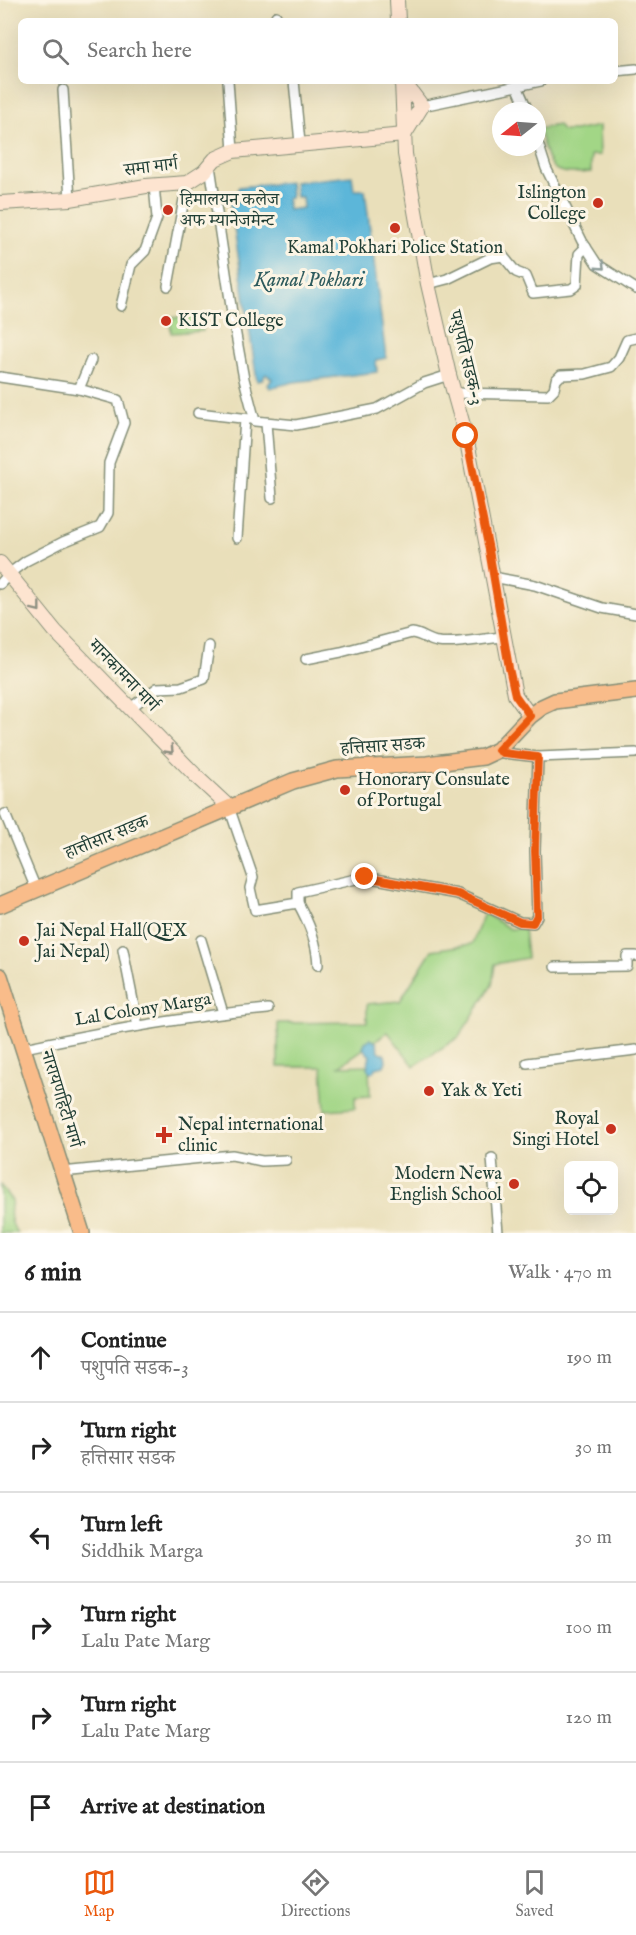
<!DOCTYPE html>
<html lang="en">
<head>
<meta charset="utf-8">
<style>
  body { margin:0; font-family:"IM FELL English","Noto Serif Devanagari",serif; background:#f2f2f2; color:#222 }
  .controls { position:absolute; right:18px; bottom:18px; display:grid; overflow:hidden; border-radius:9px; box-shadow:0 6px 24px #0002 }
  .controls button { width:54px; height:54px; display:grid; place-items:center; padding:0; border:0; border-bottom:2px solid #e0e0e0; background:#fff; color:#222; font:30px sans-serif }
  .compass { position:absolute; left:492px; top:102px; width:54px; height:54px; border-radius:50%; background:#fff; box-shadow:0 6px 24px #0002; rotate:253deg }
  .stop { position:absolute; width:18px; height:18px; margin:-14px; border:4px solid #ea580c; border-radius:50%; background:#fff }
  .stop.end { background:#ea580c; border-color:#fff; box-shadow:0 2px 6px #0008 }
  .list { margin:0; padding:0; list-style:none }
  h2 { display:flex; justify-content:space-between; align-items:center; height:78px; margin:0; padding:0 24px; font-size:26px }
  h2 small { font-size:20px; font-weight:400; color:#767676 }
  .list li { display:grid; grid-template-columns:39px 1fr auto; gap:18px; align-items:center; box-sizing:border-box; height:90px; padding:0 24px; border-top:2px solid #e0e0e0 }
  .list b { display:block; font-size:22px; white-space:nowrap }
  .list p { margin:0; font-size:20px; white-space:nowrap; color:#767676 }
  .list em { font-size:20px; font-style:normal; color:#767676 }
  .icon { flex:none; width:33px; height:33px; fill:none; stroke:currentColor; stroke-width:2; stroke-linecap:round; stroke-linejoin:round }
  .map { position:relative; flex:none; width:636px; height:1233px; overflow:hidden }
  .search { position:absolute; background:#fff; box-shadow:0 6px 24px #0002; left:18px; right:18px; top:18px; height:66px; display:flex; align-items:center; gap:15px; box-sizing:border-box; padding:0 21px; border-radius:9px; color:#767676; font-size:22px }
  .sheet { height:618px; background:#fff }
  nav { display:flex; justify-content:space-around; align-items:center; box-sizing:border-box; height:84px; border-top:2px solid #e0e0e0; background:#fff; font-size:16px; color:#767676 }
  nav a { display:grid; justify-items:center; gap:3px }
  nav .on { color:#ea580c }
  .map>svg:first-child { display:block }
  .green { fill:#a2d686; stroke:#608a5d; stroke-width:1.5 }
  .water { fill:#5bb6d9; stroke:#3d7a86; stroke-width:1.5 }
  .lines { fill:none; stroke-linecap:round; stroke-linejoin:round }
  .minor-casing { stroke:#848e77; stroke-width:12 }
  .secondary-casing { stroke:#848e77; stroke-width:16 }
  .primary-casing { stroke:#848e77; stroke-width:18 }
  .minor { stroke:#fff; stroke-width:9 }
  .secondary { stroke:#fde4d0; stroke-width:14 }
  .primary { stroke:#f9bc8a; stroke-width:15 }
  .oneway { stroke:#8f9e9a }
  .oneway2 { stroke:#8e9082 }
  .route { stroke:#ea580c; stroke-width:8 }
  .poi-dot { fill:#c8321e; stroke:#fcf5e5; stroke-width:2 }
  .labels { text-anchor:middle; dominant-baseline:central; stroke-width:6; stroke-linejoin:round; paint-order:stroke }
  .street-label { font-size:18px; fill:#1f3d34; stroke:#fcf5e5 }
  .poi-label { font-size:18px; fill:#1f3d34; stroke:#fcf5e5; text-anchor:start }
  .water-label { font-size:20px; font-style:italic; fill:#2e5b5d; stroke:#fcf5e5 }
</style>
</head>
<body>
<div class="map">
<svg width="636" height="1233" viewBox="0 0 636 1233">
  <rect width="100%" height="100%" fill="#fcf5e5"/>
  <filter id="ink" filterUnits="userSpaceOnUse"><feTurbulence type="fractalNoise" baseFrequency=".0167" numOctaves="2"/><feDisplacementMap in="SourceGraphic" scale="12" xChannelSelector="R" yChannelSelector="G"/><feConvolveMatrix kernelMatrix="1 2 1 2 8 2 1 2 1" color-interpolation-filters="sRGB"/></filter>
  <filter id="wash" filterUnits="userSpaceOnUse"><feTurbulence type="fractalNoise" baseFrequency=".008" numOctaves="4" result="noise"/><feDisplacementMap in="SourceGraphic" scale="24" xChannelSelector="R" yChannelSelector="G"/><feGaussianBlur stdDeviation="1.35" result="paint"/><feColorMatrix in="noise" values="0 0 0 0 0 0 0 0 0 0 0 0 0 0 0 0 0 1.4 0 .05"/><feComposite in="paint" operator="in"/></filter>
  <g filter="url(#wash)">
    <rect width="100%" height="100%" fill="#e9dfba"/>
    <!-- green -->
    <g class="green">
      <path d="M558,125L562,131H575L599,126L600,155H591V172C546,177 551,167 538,129Z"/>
      <polygon points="201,316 203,331 171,333 170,318"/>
      <polygon points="484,913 510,929 524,928 527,958 495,964 492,985 459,1037 414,1066 388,1032 339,1066 369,1065 370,1096 355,1097 355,1108 325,1110 322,1067 278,1067 278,1023 367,1022 367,1004 400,1001 432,950 472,944"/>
      <path d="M0,1185L12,1201C9,1214 10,1222 17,1233H0Z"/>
    </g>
    <!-- water -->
    <g class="water">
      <polygon points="352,176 354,190 365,190 386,358 376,360 377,372 294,382 270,388 268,385 272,379 266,374 262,380 257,381 230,201 233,198 238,202 243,196 237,191 239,187 290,182 291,198 287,198 288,210 303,208 302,197 296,197 294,182"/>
      <polygon points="370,1039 376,1042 379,1051 385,1055 386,1061 384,1066 376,1068 374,1072 370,1073 367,1068 370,1056 363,1048 365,1042"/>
    </g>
  </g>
  <g filter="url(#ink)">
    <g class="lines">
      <!-- minor casing -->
      <g class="minor-casing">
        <g id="minor">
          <polyline points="276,16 277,21"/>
          <polyline points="615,71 636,69"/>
          <polyline points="228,81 233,151"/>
          <polyline points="294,81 300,143"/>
          <polyline points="517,86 528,111"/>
          <polyline points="63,90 70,199"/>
          <polyline points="422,106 541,81"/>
          <polyline points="537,140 546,168 582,241 597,264 636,289"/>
          <polyline points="210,166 232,313 244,379 255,421 296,425 377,409 424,383 449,375"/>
          <polyline points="428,284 447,279 490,258 503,256 516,272 526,276 533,293 571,289 577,285 579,254 586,247"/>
          <polyline points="168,286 187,183"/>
          <polyline points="121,306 131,265 145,251 157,218 154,185"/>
          <polyline points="0,377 79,389 118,400 124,423 109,463 108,513 100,527 63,542 26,561 10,573 0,584"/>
          <polyline points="79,389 91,360"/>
          <polyline points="454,393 548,395 554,389 556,380 561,375 585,374 611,367 619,358 627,340 636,338"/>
          <polyline points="198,413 250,419"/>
          <polyline points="266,423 272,498"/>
          <polyline points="237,538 245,419"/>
          <polyline points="493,577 535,585 602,608 636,614"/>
          <path d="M306,659L341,652L412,633C422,634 428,641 438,642C455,645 486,638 504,637"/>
          <polyline points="129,709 157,688 181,687 204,679 209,646"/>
          <polyline points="498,750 503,753 538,757 636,753"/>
          <polyline points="229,807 253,877 250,888 255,910 298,903 298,892 365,877 458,894 520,922 533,923 537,916 535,851 538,757"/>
          <polyline points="5,814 36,889"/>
          <path d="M298,903C309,923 317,942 318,965"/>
          <polyline points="201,940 223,1013"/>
          <polyline points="123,950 138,1026"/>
          <polyline points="555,967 627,966 627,956 636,956"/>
          <path d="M24,1048C105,1031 186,1016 268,1009"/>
          <polyline points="527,1063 636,1050"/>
          <polyline points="492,1158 498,1233"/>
          <polyline points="62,1172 232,1155 262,1161 286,1160"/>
        </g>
      </g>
      <!-- secondary casing -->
      <g class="secondary-casing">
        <g id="secondary">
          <polyline points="397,0 398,21"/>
          <polyline points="402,81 405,154 428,284 449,375 466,436 515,695 530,716"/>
          <polyline points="403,81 422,106 404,135"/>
          <polyline points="0,203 70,199 146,186 187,183 204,172 215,159 233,151 404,135"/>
          <polyline points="0,563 55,631 199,779 229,807"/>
        </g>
      </g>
      <!-- primary casing -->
      <g class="primary-casing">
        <g id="primary">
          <polyline points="0,905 293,781 337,769 427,764 483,757 498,750 530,716 542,707 555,701 636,691"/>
          <polyline points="0,976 82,1233"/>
        </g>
      </g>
      <!-- minor -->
      <use href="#minor" class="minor"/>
      <!-- secondary -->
      <use href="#secondary" class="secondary"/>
      <!-- primary -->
      <use href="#primary" class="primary"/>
    </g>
    <!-- one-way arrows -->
    <defs><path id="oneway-chevron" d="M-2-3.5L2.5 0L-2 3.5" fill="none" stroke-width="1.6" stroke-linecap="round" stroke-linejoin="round" transform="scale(1.5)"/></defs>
    <use class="oneway" href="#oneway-chevron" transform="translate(601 266) rotate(43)"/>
    <g class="oneway2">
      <use href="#oneway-chevron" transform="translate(37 608) rotate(52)"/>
      <use href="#oneway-chevron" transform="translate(170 750) rotate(46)"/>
    </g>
  </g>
  <g class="lines" filter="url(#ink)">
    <!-- route -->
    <polyline class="route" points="365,877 458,894 520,922 533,923 537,915 535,851 538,757 503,753 498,750 530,716 515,695 509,668 489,550 466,436"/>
  </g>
  <!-- markers -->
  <g class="poi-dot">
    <circle cx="598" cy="203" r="6"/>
    <circle cx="168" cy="210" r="6"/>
    <circle cx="395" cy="228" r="6"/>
    <circle cx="166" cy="321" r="6"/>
    <circle cx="345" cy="790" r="6"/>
    <circle cx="24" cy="941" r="6"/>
    <circle cx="429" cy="1091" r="6"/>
    <circle cx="611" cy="1129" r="6"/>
    <path d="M161 1126h6v6h6v6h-6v6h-6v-6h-6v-6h6z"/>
    <circle cx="514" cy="1184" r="6"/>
  </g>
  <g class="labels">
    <!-- street labels -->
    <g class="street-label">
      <text transform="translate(151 168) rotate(-7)">समा मार्ग</text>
      <text transform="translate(465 358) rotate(76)">पशुपति सडक-3</text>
      <text transform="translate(123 676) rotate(46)">मानकामना मार्ग</text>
      <text transform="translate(383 747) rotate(-4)">हत्तिसार सडक</text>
      <text transform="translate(107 838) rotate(-22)">हात्तीसार सडक</text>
      <text transform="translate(143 1010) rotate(-9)">Lal Colony Marga</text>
      <text transform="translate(60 1099) rotate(73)">नारायणहिटी मार्ग</text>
    </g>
    <!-- poi labels -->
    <g class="poi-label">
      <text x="586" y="193" text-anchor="end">Islington<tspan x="586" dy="21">College</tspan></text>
      <text x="180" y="200">हिमालयन कलेज<tspan x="180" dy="21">अफ म्यानेजमेन्ट</tspan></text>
      <text x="395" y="248" text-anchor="middle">Kamal Pokhari Police Station</text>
      <text x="178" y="321">KIST College</text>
      <text x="357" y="780">Honorary Consulate<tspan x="357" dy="21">of Portugal</tspan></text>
      <text x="36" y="931">Jai Nepal Hall(QFX<tspan x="36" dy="21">Jai Nepal)</tspan></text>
      <text x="441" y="1091">Yak &amp; Yeti</text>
      <text x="599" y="1119" text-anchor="end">Royal<tspan x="599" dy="21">Singi Hotel</tspan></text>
      <text x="178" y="1125">Nepal international<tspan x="178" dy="21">clinic</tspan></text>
      <text x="502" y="1174" text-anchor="end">Modern Newa<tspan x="502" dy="21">English School</tspan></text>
    </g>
    <!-- water labels -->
    <g class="water-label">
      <text x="309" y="280">Kamal Pokhari</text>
    </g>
  </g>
</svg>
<div class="controls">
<button><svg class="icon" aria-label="locate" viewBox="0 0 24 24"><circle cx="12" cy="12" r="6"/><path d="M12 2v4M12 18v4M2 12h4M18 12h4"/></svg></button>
</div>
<svg class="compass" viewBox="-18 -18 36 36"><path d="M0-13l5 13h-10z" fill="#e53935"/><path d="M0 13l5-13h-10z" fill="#767676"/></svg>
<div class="stop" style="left:466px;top:436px"></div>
<div class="stop end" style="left:365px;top:877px"></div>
<div class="search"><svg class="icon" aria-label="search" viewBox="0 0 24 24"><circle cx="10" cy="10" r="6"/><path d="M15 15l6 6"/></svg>Search here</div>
</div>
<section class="sheet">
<h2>6 min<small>Walk · 470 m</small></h2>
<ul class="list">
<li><svg class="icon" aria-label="ahead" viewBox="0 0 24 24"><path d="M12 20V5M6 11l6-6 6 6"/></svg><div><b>Continue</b><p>पशुपति सडक-3</p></div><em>190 m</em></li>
<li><svg class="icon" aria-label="right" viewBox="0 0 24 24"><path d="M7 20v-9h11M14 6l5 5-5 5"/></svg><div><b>Turn right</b><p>हत्तिसार सडक</p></div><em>30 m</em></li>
<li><svg class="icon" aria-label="left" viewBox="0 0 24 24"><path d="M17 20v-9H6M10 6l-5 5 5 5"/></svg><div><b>Turn left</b><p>Siddhik Marga</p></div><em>30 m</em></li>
<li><svg class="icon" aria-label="right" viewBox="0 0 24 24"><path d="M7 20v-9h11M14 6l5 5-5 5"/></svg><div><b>Turn right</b><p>Lalu Pate Marg</p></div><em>100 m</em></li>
<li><svg class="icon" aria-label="right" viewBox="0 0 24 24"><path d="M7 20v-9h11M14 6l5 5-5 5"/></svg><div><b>Turn right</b><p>Lalu Pate Marg</p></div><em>120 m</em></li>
<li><svg class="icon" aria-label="arrive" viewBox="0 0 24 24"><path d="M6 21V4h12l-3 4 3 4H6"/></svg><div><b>Arrive at destination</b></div></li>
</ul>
</section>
<nav>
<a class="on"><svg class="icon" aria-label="map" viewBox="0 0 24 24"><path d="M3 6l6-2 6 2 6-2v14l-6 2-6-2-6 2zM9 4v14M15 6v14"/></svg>Map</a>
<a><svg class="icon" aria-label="directions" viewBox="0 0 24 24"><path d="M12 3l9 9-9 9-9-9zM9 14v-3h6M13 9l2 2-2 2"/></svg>Directions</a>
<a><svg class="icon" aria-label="saved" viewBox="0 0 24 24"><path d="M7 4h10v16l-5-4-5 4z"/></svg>Saved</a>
</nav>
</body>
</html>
